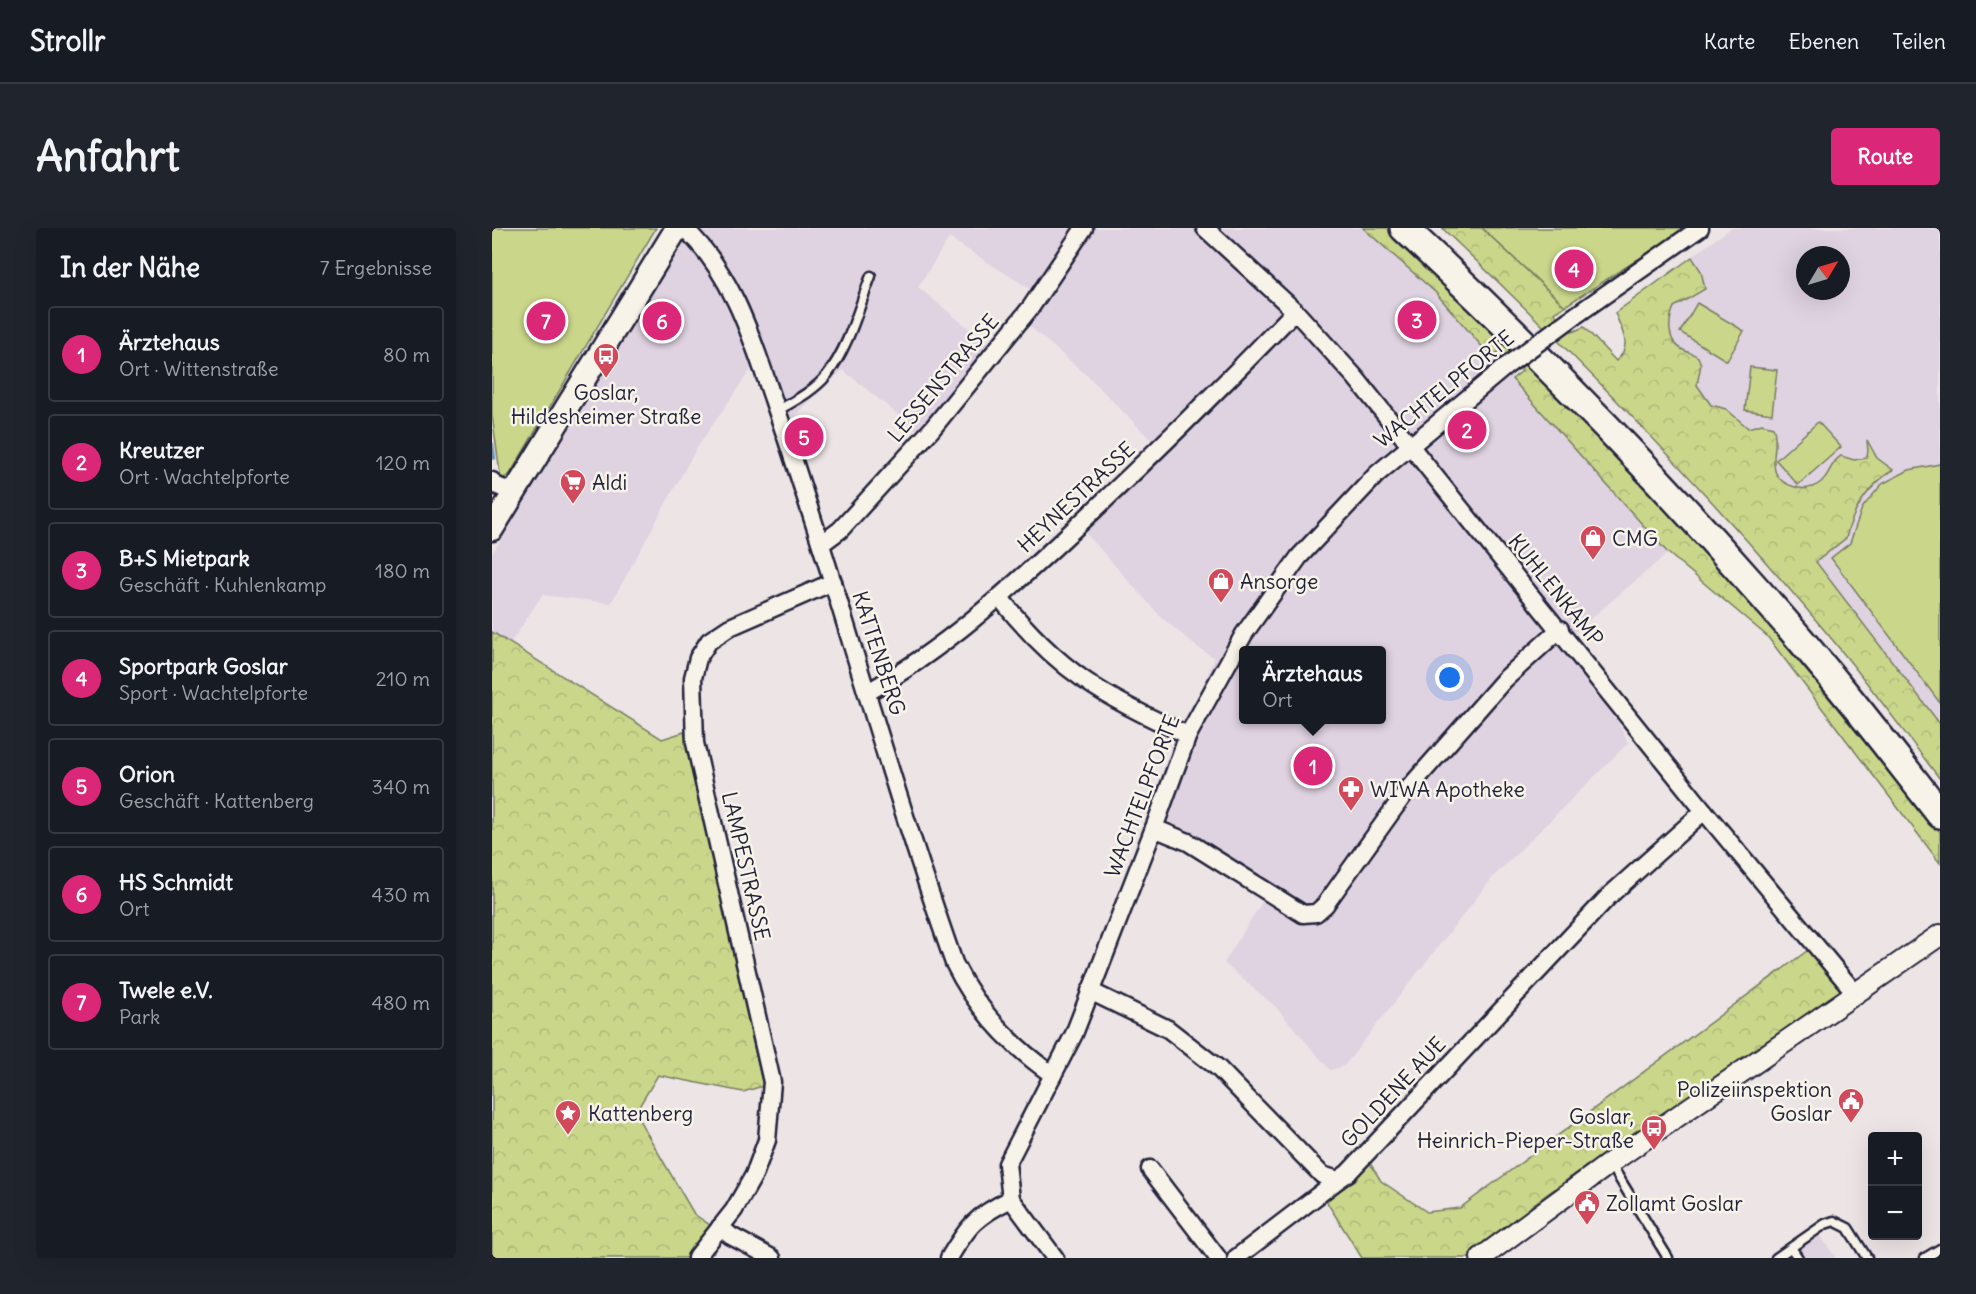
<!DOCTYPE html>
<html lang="de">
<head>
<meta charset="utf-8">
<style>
  body { margin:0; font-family:Delius,sans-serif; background:#20242c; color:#f1f3f6 }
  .controls { position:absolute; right:18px; bottom:18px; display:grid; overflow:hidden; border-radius:6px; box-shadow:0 6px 24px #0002 }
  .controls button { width:54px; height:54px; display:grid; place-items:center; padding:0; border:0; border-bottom:2px solid #363941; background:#171b24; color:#f1f3f6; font:30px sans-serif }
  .compass { position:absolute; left:1304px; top:18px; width:54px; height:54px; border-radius:50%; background:#171b24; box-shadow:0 6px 24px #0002; rotate:52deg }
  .you { position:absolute; left:958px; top:450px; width:21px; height:21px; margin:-15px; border:4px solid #fff; border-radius:50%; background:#1a73e8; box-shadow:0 0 0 9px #1a73e833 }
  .badge { display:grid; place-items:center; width:39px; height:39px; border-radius:50%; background:#db2777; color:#fff; font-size:20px; font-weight:700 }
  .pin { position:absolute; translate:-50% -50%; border:3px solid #fff; box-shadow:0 2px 6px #0006 }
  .popup { position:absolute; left:747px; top:418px; width:147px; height:78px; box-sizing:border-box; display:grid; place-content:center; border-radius:6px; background:#171b24; filter:drop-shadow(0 2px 4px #0005); font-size:20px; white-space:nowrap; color:#9ea1a6 }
  .popup b { font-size:22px; color:#f1f3f6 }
  .popup::after { content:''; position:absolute; left:50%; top:100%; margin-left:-12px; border:12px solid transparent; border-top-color:#171b24 }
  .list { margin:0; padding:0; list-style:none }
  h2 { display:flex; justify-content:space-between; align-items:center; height:78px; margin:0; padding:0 24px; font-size:26px }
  h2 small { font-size:20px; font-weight:400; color:#9ea1a6 }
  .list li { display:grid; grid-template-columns:39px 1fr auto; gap:18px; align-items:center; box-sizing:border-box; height:96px; margin:0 12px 12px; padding:0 12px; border:2px solid #363941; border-radius:6px }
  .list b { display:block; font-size:22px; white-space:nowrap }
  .list p { margin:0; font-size:20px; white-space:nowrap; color:#9ea1a6 }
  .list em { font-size:20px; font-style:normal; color:#9ea1a6 }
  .map { position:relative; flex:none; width:1448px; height:1030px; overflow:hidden; border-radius:6px }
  header { display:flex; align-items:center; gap:36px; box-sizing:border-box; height:84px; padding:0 30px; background:#171b24; border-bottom:2px solid #363941 }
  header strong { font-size:28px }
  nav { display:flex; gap:33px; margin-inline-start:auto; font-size:21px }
  .intro { display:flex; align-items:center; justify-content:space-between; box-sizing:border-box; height:144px; padding:0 36px }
  h1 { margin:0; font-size:42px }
  .button { padding:15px 27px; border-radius:6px; background:#db2777; color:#fff; font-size:21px; font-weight:700 }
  main { display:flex; gap:36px; padding:0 36px }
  aside { flex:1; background:#171b24; border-radius:6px; box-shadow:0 6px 24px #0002 }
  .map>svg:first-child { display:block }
  .built { fill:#dfd2e1; fill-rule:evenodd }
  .forest { fill:url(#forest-crowns); stroke:#767c62; stroke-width:1.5 }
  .garden { fill:#cad78a; stroke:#767c62; stroke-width:1.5 }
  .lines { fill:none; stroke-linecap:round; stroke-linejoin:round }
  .stream { stroke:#698cad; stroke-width:4 }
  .service-casing { stroke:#22223b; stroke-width:13 }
  .minor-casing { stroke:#22223b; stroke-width:21 }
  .tertiary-casing { stroke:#22223b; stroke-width:24 }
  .secondary-casing { stroke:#22223b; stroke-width:27 }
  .trunk-casing { stroke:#22223b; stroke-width:32 }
  .service { stroke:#f7f3e8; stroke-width:8 }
  .minor { stroke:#f7f3e8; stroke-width:16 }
  .tertiary { stroke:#f7f3e8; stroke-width:20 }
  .secondary { stroke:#f7f3e8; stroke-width:22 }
  .trunk { stroke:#f7f3e8; stroke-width:27 }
  .minor-bridge-casing { stroke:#22223b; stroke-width:21; stroke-linecap:butt }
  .minor-bridge { stroke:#f7f3e8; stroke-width:16 }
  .labels { text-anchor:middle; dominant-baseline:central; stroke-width:5; stroke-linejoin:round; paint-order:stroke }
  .street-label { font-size:21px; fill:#22223b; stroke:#f7f3e8 }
  .poi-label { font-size:21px; fill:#22223b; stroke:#f7f3e8; text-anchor:start }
</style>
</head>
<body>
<header>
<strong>Strollr</strong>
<nav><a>Karte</a><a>Ebenen</a><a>Teilen</a></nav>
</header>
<div class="intro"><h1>Anfahrt</h1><a class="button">Route</a></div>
<main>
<aside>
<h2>In der Nähe<small>7 Ergebnisse</small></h2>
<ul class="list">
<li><span class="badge">1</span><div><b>Ärztehaus</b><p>Ort · Wittenstraße</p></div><em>80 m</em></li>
<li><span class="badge">2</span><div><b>Kreutzer</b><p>Ort · Wachtelpforte</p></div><em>120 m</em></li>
<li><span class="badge">3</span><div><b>B+S Mietpark</b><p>Geschäft · Kuhlenkamp</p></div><em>180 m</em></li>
<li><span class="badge">4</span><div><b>Sportpark Goslar</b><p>Sport · Wachtelpforte</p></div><em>210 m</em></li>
<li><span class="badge">5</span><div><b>Orion</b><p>Geschäft · Kattenberg</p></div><em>340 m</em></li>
<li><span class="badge">6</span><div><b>HS Schmidt</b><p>Ort</p></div><em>430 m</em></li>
<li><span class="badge">7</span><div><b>Twele e.V.</b><p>Park</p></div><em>480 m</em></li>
</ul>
</aside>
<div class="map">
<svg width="1448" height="1030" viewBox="0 0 1448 1030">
  <defs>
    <pattern id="forest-crowns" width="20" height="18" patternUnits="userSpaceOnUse" patternTransform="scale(1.5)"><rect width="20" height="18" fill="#cad78a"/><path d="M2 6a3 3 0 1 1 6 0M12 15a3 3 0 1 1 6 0" fill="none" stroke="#adb878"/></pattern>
  </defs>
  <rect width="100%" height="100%" fill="#ece4e5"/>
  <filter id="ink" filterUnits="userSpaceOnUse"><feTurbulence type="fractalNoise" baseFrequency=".0167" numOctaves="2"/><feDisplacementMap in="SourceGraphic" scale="12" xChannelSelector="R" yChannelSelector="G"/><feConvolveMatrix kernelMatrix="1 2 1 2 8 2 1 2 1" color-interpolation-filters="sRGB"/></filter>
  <g filter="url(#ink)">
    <!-- built -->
    <g class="built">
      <path d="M201,0H871L943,64L1176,325L1083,404L1136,515L1001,649L852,838L838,842L784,779L732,735L778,661L656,580L723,430L705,419L668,388L583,293L665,218L598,150L523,86L540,62L457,10L426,59L498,118L426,203L351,142L299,191L274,119L204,221L119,375L50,367L18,416L0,404V326ZM752,422H890V492H752Z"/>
      <path d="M1239,0H1448V496L1332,344L1123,85ZM1313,27H1349V63H1313Z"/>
      <polygon points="1328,1008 1344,1030 1288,1030"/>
    </g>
    <!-- forest -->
    <g class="forest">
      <polygon points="871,0 896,0 965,60 1152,248 1418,561 1448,604 1448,635 1275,408 1176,325 1020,151 1030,143 1009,122 999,129 943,64"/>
      <path d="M950,0H990L1073,78L1062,85L1080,104L1092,99L1124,133C1141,118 1130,103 1123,85L1200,29L1209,43L1213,61L1182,79C1176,93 1174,115 1193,123C1198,125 1201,125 1206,129L1209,136L1205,157L1219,177L1234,181L1256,200L1270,196L1281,199C1290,219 1267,249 1303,259C1312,262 1322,260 1329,254C1338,247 1339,233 1349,228L1362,232L1374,230L1376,224L1375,212L1385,230L1401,242C1376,258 1361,281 1354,310L1324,334L1448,496V551C1408,499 1370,446 1328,397C1210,257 1083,126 950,0Z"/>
      <polygon points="0,404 170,511 192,504 271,858 251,864 166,847 143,885 202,986 225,1002 200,1030 0,1030"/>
      <polygon points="1323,717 1364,766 1118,935 1094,938 1039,978 1026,1002 989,1030 870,1030 829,965 873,927 889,953 935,984 968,980"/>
    </g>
    <!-- garden -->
    <g class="garden">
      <polygon points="0,0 164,0 18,246 9,252 0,187"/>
      <polygon points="990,0 1195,0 1073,78"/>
      <polygon points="1205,75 1252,103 1235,133 1188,104"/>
      <polygon points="1258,139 1285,142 1280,186 1253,182"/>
      <polygon points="1326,194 1349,219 1306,257 1284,232"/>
      <polygon points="1448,236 1448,475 1339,330 1358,315 1370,280 1390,256 1417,242"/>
    </g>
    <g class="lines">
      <!-- stream -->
      <polyline class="stream" points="0,216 2,230"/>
      <!-- service casing -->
      <g class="service-casing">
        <g id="service">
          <path d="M285,183C302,173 322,163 335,147C357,119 366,81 379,48"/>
          <polyline points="1118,935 1176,1030"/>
          <polyline points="1300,1021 1306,1030"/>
          <polyline points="1284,1030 1333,996 1342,993 1356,1000 1375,1030"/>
          <polyline points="1433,1030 1448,1021"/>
        </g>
      </g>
      <!-- minor casing -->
      <g class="minor-casing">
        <g id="minor">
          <path d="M192,0C241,45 261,113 282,174C303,234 322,295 341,355C380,482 418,610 462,735C484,780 519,818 561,847"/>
          <polyline points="713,0 803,83 863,149 1212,583 1364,766"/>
          <polyline points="1077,92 1208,0"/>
          <polyline points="0,253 3,257 22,265"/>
          <polyline points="329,316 348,302 440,201 539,79 592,0"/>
          <path d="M508,370C566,443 612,470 696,507"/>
          <path d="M376,464C451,422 517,362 579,304C656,232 730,159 803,83"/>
          <polyline points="662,600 696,614 811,686 824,685 833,677 916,561 1012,452 1068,401"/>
          <polyline points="598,763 676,801 726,840 830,947 846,952 856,945 1117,668 1212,583"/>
          <polyline points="658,941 726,1030"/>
          <polyline points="228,999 239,1008 280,1030"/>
          <polyline points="204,1030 242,982 262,947 275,912 280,854 203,515 201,450 206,430 217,413 238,399 341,354"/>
          <path d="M457,1030C476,998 484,988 519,971"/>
          <polyline points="563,1030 519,971 515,936 582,806 662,600 696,507 752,406 807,329 885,246 1013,139"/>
          <polyline points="744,1030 846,952"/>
        </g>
      </g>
      <!-- tertiary casing -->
      <g class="tertiary-casing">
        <polyline id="tertiary" points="989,1030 1118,935 1448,707"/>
      </g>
      <!-- secondary casing -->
      <g class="secondary-casing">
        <polyline id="secondary" points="0,301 185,0"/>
      </g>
      <!-- trunk casing -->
      <g class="trunk-casing">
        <path id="trunk" d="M912,0C1033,113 1149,230 1258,354C1325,428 1387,507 1448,586"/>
      </g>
      <!-- service -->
      <use href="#service" class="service"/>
      <!-- minor -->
      <use href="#minor" class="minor"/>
      <!-- tertiary -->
      <use href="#tertiary" class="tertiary"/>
      <!-- secondary -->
      <use href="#secondary" class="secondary"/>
      <!-- trunk -->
      <use href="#trunk" class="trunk"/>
      <!-- minor-bridge casing -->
      <g class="minor-bridge-casing">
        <polyline id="minor-bridge" points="1013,139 1077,92"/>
      </g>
      <!-- minor-bridge -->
      <use href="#minor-bridge" class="minor-bridge"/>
    </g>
  </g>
  <!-- icons -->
  <defs>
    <g id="bus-pin" transform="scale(1.35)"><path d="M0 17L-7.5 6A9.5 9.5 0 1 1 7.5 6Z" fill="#d1495b" stroke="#f7f3e8"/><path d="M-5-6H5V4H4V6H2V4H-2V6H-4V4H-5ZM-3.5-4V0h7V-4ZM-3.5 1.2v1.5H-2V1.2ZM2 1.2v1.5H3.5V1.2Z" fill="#fff"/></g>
    <g id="supermarket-pin" transform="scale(1.35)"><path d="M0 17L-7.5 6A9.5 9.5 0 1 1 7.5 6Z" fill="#d1495b" stroke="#f7f3e8"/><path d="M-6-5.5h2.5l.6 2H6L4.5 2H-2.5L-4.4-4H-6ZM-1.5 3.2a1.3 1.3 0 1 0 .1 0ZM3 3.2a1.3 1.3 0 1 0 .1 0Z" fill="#fff"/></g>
    <g id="shop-pin" transform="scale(1.35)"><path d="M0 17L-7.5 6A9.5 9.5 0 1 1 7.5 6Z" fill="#d1495b" stroke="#f7f3e8"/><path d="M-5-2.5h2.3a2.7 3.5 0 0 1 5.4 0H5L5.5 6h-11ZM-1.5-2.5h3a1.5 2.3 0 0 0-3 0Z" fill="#fff"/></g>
    <g id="pharmacy-pin" transform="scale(1.35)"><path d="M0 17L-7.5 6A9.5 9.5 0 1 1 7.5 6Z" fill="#d1495b" stroke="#f7f3e8"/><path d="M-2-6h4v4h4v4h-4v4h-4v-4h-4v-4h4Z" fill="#fff"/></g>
    <g id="civic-pin" transform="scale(1.35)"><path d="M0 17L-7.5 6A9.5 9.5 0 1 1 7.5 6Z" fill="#d1495b" stroke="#f7f3e8"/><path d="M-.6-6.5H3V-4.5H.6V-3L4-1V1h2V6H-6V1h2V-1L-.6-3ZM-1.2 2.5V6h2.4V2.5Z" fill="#fff"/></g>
    <g id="sight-pin" transform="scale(1.35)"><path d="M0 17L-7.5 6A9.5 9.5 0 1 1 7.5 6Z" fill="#d1495b" stroke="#f7f3e8"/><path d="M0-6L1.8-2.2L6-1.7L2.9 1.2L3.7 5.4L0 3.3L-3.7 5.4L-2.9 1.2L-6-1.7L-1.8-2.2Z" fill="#fff"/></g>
  </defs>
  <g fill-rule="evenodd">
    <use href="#bus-pin" x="114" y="128"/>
    <use href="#supermarket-pin" x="81" y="254"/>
    <use href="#shop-pin" x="1101" y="310"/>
    <use href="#shop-pin" x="729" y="353"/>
    <use href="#pharmacy-pin" x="859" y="561"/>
    <use href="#civic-pin" x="1359" y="873"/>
    <use href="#sight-pin" x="76" y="885"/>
    <use href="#bus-pin" x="1162" y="900"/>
    <use href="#civic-pin" x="1095" y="975"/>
  </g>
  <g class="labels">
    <!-- street labels -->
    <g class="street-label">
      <text transform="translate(451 150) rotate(-50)">LESSENSTRASSE</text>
      <text transform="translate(952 161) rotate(-39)">WACHTELPFORTE</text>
      <text transform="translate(584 269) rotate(-43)">HEYNESTRASSE</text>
      <text transform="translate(1064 362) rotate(51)">KUHLENKAMP</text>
      <text transform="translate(387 425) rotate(72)">KATTENBERG</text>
      <text transform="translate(650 568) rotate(-69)">WACHTELPFORTE</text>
      <text transform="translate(254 638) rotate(77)">LAMPESTRASSE</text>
      <text transform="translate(901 864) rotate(-47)">GOLDENE AUE</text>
    </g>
    <!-- poi labels -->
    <g class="poi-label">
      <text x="114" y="164" text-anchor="middle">Goslar,<tspan x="114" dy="24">Hildesheimer Straße</tspan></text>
      <text x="100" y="254">Aldi</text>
      <text x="1120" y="310">CMG</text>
      <text x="748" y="353">Ansorge</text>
      <text x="878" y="561">WIWA Apotheke</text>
      <text x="1340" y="861" text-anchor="end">Polizeiinspektion<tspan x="1340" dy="24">Goslar</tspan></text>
      <text x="96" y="885">Kattenberg</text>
      <text x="1142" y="888" text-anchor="end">Goslar,<tspan x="1142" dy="24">Heinrich-Pieper-Straße</tspan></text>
      <text x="1114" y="975">Zollamt Goslar</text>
    </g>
  </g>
</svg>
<div class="controls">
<button>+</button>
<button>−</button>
</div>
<svg class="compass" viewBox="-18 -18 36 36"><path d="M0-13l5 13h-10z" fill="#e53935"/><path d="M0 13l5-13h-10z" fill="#9ea1a6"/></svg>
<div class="you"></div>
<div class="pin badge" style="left:821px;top:538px">1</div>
<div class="popup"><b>Ärztehaus</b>Ort</div>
<div class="pin badge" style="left:975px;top:202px">2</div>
<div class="pin badge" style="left:925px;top:92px">3</div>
<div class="pin badge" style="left:1082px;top:41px">4</div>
<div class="pin badge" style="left:312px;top:209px">5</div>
<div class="pin badge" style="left:170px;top:93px">6</div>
<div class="pin badge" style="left:54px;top:93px">7</div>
</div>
</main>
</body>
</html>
